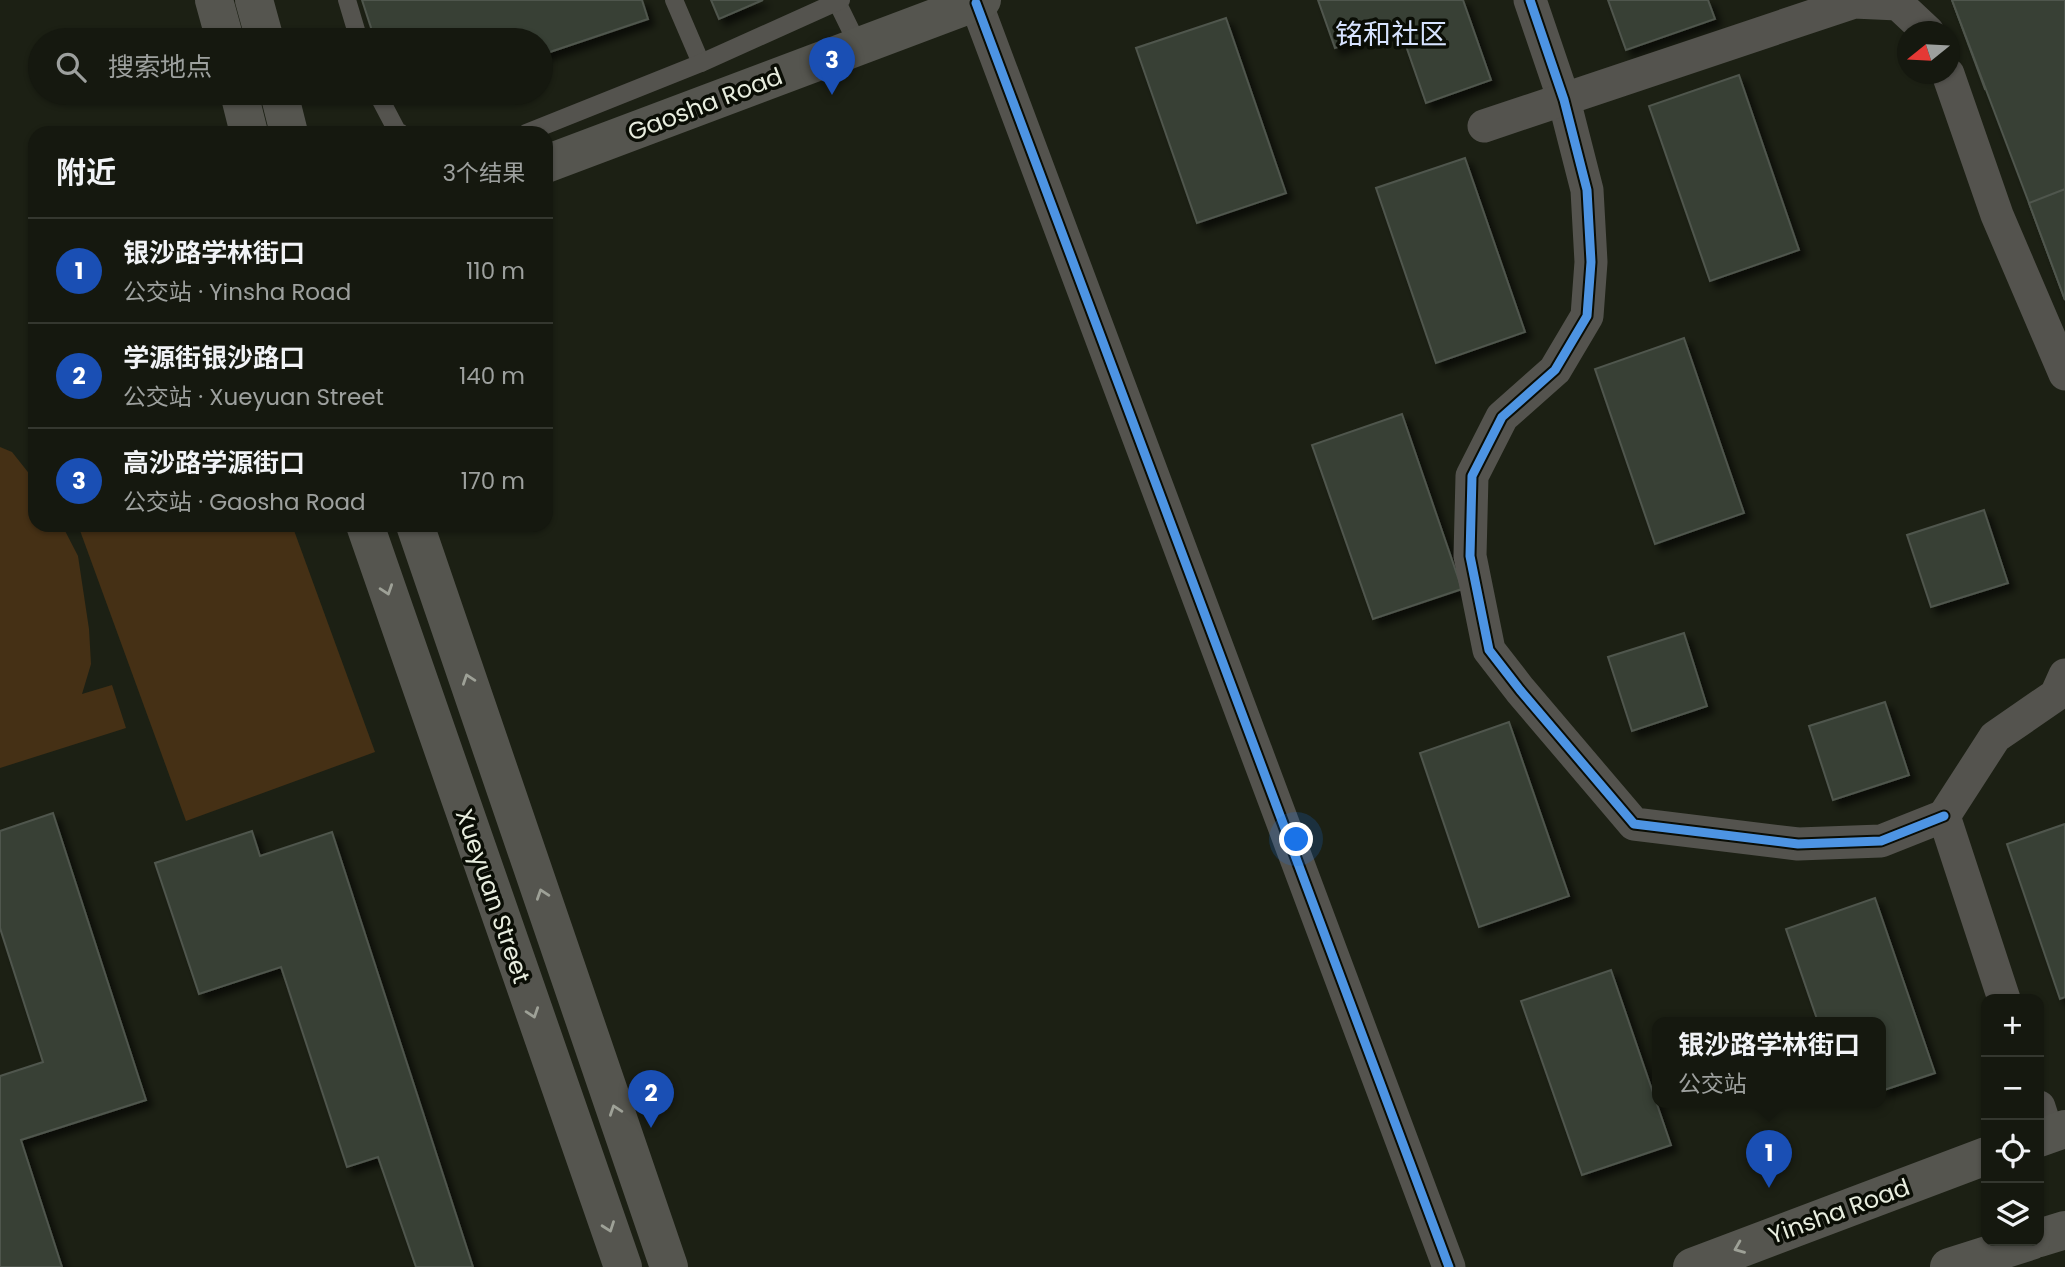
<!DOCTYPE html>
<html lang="zh">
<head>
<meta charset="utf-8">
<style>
  body { margin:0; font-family:Poppins,"Noto Sans SC",sans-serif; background:#1e2118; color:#f1f3f6 }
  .controls { position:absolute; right:21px; bottom:21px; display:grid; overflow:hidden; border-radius:14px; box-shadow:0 2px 5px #0004 }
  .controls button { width:63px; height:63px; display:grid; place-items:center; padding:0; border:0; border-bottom:2px solid #34372f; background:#15180f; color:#f1f3f6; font:35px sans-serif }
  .compass { position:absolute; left:1897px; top:21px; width:63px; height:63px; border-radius:50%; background:#15180f; box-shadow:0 2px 5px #0004; rotate:252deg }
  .you { position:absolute; left:1297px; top:840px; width:24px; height:24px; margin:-18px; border:5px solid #fff; border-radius:50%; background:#1a73e8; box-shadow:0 0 0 10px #1a73e833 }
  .badge { display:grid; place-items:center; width:46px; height:46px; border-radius:50%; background:#1a73e8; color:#fff; font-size:23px; font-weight:700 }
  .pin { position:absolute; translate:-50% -58px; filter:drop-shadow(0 2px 4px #0008) }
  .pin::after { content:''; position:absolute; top:37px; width:24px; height:21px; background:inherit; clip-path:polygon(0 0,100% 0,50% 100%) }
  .popup { position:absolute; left:1652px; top:1017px; width:234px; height:91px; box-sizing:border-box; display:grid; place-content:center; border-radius:14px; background:#15180f; filter:drop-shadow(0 2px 5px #0005); font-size:23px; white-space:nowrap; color:#9da09e }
  .popup b { font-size:26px; color:#f1f3f6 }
  .popup::after { content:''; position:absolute; left:50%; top:100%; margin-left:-14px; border:14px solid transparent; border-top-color:#15180f }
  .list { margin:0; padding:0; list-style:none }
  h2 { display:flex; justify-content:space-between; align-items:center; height:91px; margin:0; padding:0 28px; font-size:30px }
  h2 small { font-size:23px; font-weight:400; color:#9da09e }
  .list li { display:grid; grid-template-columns:46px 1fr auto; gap:21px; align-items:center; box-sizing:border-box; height:105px; padding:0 28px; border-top:2px solid #34372f }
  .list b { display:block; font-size:26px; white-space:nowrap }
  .list p { margin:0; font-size:23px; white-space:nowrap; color:#9da09e }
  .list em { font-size:23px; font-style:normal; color:#9da09e }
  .icon { flex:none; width:38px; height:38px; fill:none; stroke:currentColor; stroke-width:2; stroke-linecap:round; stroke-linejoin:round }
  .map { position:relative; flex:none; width:2065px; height:1267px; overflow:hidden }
  .search { position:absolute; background:#15180f; box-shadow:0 2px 5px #0004; left:28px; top:28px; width:525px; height:77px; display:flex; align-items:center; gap:18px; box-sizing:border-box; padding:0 24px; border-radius:38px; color:#9da09e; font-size:26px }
  .panel { position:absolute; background:#15180f; box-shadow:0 2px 5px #0004; left:28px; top:126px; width:525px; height:406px; border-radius:21px }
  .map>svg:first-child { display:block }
  .green { fill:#453015 }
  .building { fill:#384036; stroke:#50564d; stroke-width:2; filter:url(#shadow) }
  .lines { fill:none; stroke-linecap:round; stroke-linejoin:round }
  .lane { stroke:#54534e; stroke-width:18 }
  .street { stroke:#54534e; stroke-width:33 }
  .secondary { stroke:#55554f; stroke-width:38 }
  .cycleway-casing { stroke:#0a0d05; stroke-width:13 }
  .cycleway { stroke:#4d94e3; stroke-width:9 }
  .oneway { stroke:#9ea197 }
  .labels { text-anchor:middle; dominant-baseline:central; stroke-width:7; stroke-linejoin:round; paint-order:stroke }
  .street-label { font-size:24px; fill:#e8eddf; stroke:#0a0d05 }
  .quarter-label { font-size:28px; fill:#d7e3ff; stroke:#0a0d05 }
</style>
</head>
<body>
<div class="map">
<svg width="2065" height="1267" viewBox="0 0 2065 1267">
  <defs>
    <filter id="shadow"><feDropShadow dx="6" dy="6" stdDeviation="3.5" flood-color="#0009"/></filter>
  </defs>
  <rect width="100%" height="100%" fill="#1c2014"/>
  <!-- green -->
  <g class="green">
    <polygon points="0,447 12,452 35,481 35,525 62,525 78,556 89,629 91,664 82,694 112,685 126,728 0,768"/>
    <polygon points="78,525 292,525 375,752 186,821"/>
  </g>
  <!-- building -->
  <g class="building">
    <polygon points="362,0 642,0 648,19 541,55 541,40 375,40"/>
    <polygon points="711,0 763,0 719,19"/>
    <polygon points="1318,0 1463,0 1491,80 1426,103 1399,26 1335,48"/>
    <polygon points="1608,0 1708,0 1715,19 1626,50"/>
    <polygon points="1952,0 2052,0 2065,36 2022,52 2030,73 1985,89"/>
    <polygon points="1952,0 2065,0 2065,300 2029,203"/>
    <polygon points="1226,18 1286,193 1197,223 1136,48"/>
    <polygon points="1739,75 1799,250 1710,281 1649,106"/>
    <polygon points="1465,158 1525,332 1436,363 1376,188"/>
    <polygon points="2065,189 2065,300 2029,203"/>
    <polygon points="1684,338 1744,513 1655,544 1595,369"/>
    <polygon points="1402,414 1462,589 1373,619 1312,445"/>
    <polygon points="1984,510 2008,583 1931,607 1907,535"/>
    <polygon points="1684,633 1707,706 1632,731 1608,657"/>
    <polygon points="1885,702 1909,775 1833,800 1809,726"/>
    <polygon points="1509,722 1569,896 1479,927 1420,753"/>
    <polygon points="53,813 146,1100 21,1140 62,1267 0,1267 0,1076 43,1062 0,928 0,831"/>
    <polygon points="2065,824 2065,997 2060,999 2007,844"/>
    <polygon points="252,831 260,856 332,832 473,1267 416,1267 378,1157 347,1167 281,967 199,994 155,863"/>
    <polygon points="1875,898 1935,1073 1881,1091 1881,1022 1818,1022 1786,929"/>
    <polygon points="1611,970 1671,1145 1582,1175 1521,1001"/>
  </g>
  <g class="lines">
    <!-- lane -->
    <g class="lane">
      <polyline points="347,0 359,40"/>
      <polyline points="674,0 701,63"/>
      <polyline points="836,0 859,47"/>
      <polyline points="377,93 397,131 401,133"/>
      <polyline points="526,133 701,63 841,0"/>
    </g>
    <!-- street -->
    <g class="street">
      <polyline points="1530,0 1564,100 1587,190 1591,262 1587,316 1555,370 1502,417 1472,476 1470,556 1489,650 1520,690 1634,824 1798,844 1881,841 1944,816"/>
      <polyline points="976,3 1449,1267"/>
      <polyline points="1948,74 1997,215 2065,374"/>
      <polyline points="1484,126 1854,2 1898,4 1928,32"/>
      <polyline points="2004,999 1944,816 1995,737 2056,695 2065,675"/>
      <polyline points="2039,1107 2048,1135"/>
    </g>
    <!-- secondary -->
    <g class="secondary">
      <polyline points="214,0 225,40"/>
      <polyline points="254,0 265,40"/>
      <polyline points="239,93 249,133"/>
      <polyline points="279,93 289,133"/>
      <polyline points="546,164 982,0"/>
      <polyline points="365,525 623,1267"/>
      <polyline points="415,525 669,1267"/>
      <polyline points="2039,1138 2065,1129"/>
      <polyline points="2039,1238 2065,1230"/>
      <polyline points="1692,1267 1986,1156"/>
      <polyline points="1949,1267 2031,1241"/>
    </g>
    <!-- cycleway casing -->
    <g class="cycleway-casing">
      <g id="cycleway">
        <polyline points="1530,0 1564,100 1587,190 1591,262 1587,316 1555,370 1502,417 1472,476 1470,556 1489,650 1520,690 1634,824 1798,844 1881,841 1944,816"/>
        <polyline points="976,3 1449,1267"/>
      </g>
    </g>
    <!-- cycleway -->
    <use href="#cycleway" class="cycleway"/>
  </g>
  <!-- one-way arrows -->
  <defs><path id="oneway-chevron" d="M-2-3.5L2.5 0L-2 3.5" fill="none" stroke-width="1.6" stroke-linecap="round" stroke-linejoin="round" transform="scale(1.75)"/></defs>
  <g class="oneway">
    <use href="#oneway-chevron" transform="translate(387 590) rotate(71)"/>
    <use href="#oneway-chevron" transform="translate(468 679) rotate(-109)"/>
    <use href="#oneway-chevron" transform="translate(542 894) rotate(-109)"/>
    <use href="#oneway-chevron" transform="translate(533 1013) rotate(71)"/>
    <use href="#oneway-chevron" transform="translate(615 1110) rotate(-109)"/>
    <use href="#oneway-chevron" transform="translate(609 1227) rotate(70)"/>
    <use href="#oneway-chevron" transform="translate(1739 1248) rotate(158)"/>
  </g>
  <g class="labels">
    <!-- street labels -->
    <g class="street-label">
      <text transform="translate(705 104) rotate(-21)">Gaosha Road</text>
      <text transform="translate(493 896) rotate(71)">Xueyuan Street</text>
      <text transform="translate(1839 1211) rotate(-20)">Yinsha Road</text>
    </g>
    <!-- quarter labels -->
    <g class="quarter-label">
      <text x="1391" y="34">铭和社区</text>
    </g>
  </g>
</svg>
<div class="controls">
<button>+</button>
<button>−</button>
<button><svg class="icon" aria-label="locate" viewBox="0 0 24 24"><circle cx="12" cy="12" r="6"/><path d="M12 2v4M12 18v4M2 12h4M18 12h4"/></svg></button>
<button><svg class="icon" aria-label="layers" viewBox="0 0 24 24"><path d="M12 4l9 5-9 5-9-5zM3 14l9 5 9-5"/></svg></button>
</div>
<svg class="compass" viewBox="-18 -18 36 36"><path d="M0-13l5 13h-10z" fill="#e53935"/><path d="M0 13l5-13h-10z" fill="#9da09e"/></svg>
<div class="you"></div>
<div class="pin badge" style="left:1769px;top:1188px;background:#1a4fb4">1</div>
<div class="popup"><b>银沙路学林街口</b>公交站</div>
<div class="pin badge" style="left:651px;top:1128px;background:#1a4fb4">2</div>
<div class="pin badge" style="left:832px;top:95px;background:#1a4fb4">3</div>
<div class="search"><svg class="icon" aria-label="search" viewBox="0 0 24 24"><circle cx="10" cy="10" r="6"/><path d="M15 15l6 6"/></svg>搜索地点</div>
<section class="panel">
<h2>附近<small>3个结果</small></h2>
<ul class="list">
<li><span class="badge" style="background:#1a4fb4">1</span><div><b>银沙路学林街口</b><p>公交站 · Yinsha Road</p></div><em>110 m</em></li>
<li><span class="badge" style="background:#1a4fb4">2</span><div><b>学源街银沙路口</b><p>公交站 · Xueyuan Street</p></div><em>140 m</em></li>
<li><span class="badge" style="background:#1a4fb4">3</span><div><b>高沙路学源街口</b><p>公交站 · Gaosha Road</p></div><em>170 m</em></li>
</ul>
</section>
</div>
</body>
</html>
